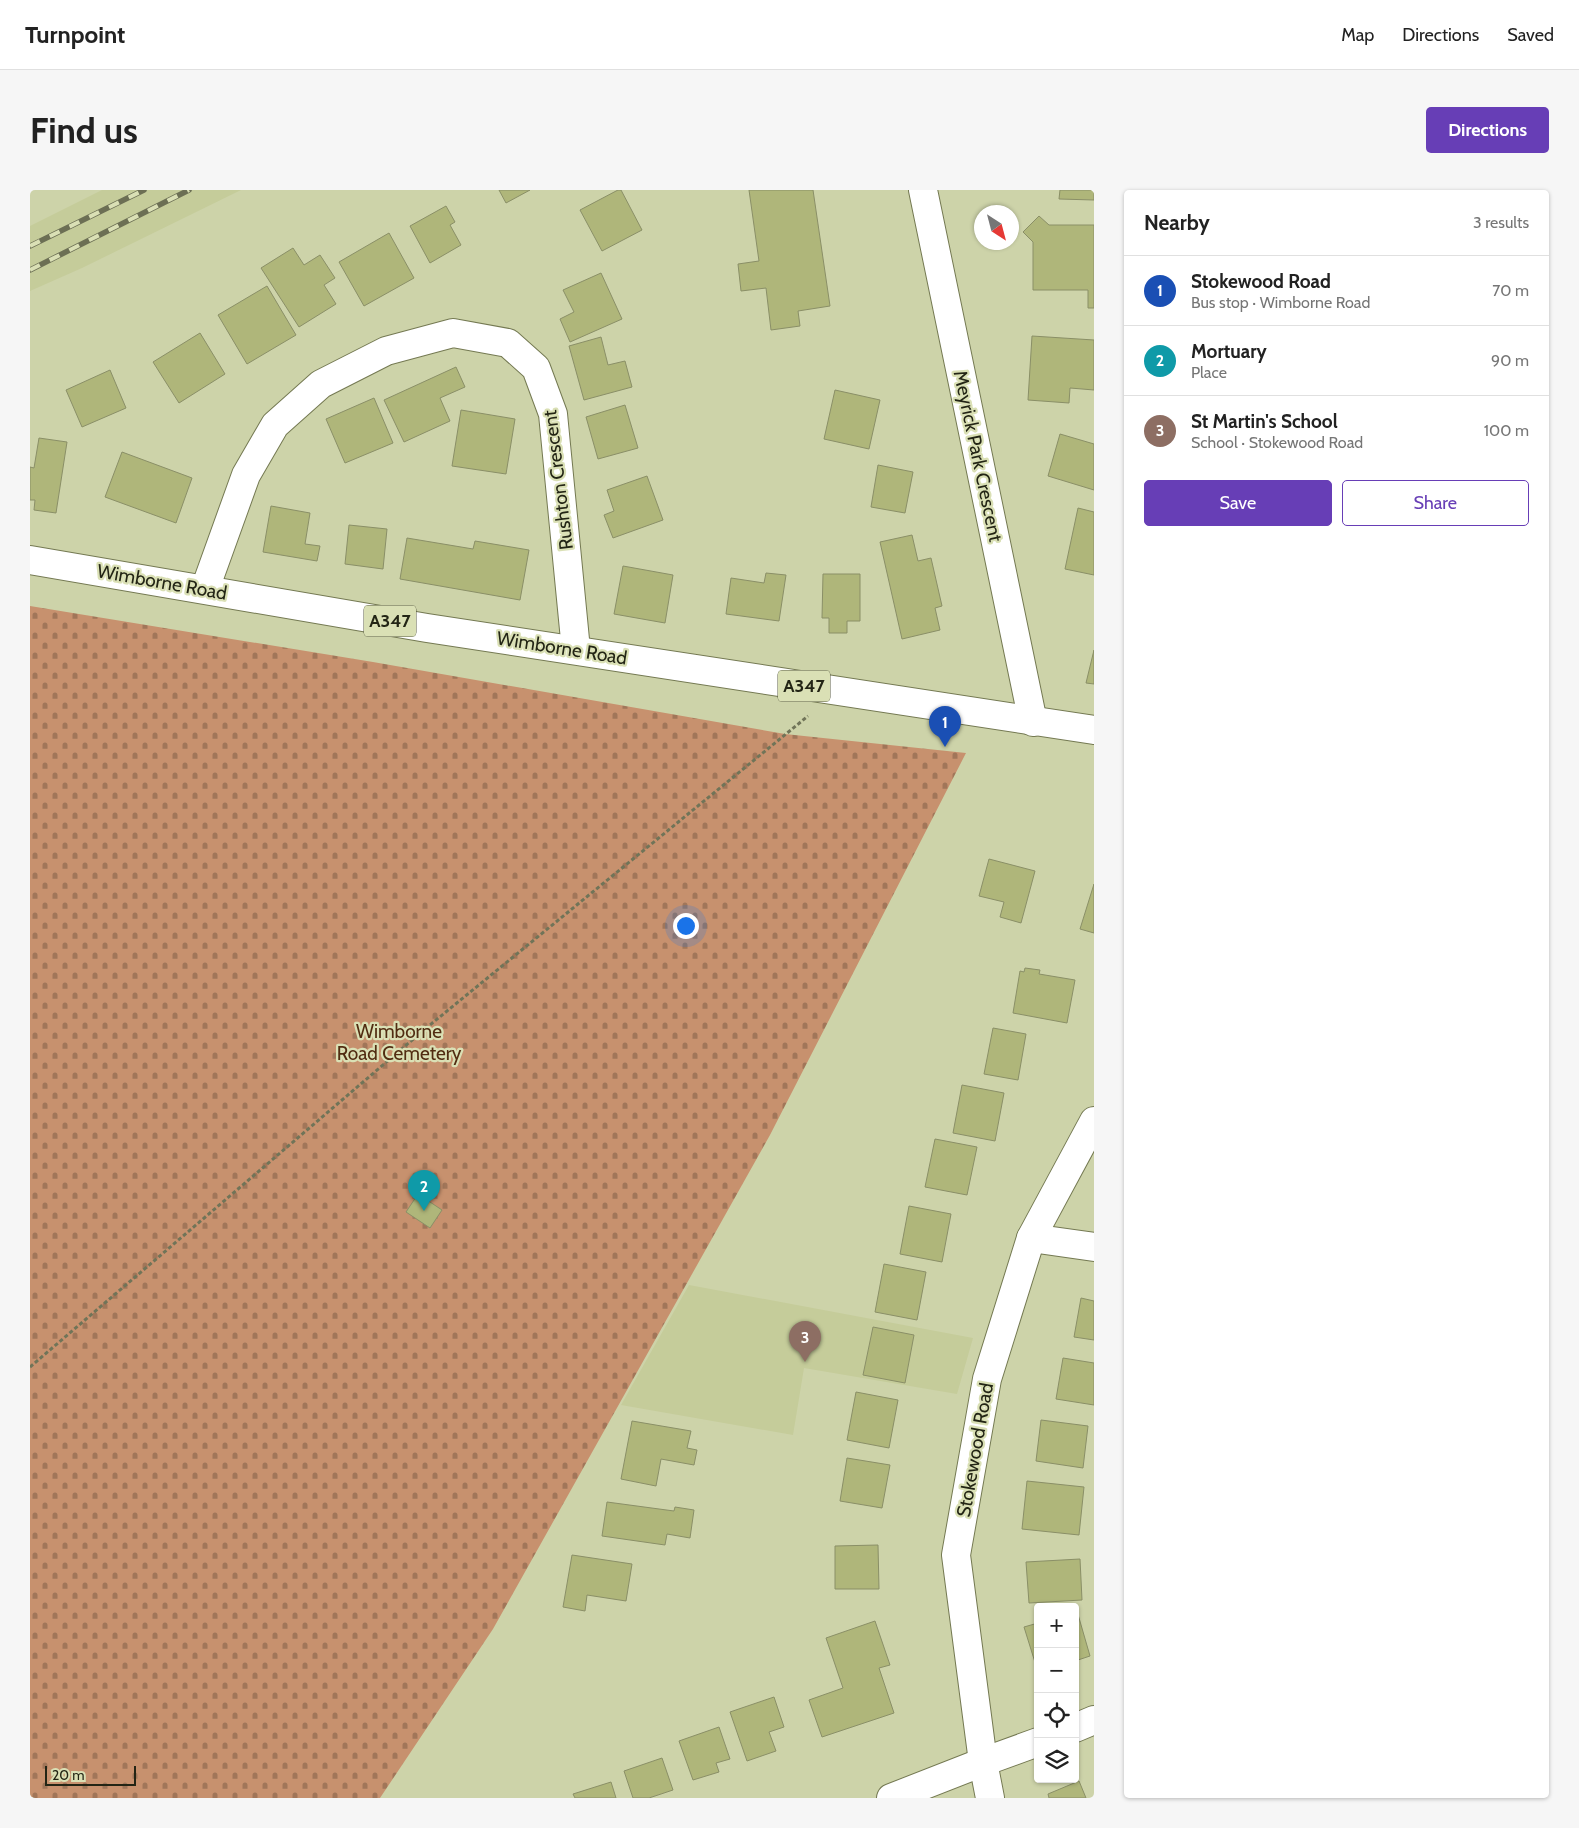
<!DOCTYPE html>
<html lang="en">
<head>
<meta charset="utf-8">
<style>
  body { margin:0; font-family:Cabin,sans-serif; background:#f6f6f6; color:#222 }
  .controls { position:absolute; right:15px; bottom:15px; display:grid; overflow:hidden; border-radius:5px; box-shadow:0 1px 4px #0004 }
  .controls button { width:45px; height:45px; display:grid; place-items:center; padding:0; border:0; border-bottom:1px solid #e0e0e0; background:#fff; color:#222; font:25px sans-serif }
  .compass { position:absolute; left:944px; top:15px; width:45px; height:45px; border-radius:50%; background:#fff; box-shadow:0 1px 4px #0004; rotate:144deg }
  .scale { position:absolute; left:15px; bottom:12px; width:91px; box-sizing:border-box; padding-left:5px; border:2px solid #232515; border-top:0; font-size:14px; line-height:18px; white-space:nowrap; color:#232515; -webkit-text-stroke:4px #dae0b5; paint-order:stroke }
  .you { position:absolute; left:655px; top:735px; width:18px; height:18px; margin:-12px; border:4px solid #fff; border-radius:50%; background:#1a73e8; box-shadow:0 0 0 8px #1a73e833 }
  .badge { display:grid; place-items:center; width:32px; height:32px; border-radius:50%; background:#673eb6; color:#fff; font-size:16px; font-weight:700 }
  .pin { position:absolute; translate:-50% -41px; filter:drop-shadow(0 1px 2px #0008) }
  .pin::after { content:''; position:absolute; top:26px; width:18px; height:15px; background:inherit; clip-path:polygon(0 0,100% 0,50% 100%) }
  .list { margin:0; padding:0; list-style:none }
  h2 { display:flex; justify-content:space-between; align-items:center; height:65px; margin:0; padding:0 20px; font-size:21px }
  h2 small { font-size:16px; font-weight:400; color:#767676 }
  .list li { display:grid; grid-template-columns:32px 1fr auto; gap:15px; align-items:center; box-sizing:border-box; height:70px; padding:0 20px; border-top:1px solid #e0e0e0 }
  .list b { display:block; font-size:19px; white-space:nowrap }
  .list p { margin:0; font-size:16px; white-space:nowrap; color:#767676 }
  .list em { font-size:16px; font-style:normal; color:#767676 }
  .actions { display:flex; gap:10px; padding:15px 20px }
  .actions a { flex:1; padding:11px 0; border:1px solid #673eb6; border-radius:5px; text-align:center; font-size:18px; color:#673eb6 }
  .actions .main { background:#673eb6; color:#fff }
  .icon { flex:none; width:28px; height:28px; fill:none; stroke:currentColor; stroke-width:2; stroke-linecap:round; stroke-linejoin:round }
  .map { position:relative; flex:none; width:1064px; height:1608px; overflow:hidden; border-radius:5px }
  header { display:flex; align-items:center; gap:30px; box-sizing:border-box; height:70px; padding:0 25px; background:#fff; border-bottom:1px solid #e0e0e0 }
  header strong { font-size:24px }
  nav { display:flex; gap:28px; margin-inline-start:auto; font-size:18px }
  .intro { display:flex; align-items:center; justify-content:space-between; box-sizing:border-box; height:120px; padding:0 30px }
  h1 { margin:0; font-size:35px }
  .button { padding:12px 22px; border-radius:5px; background:#673eb6; color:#fff; font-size:18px; font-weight:700 }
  main { display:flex; gap:30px; padding:0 30px }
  aside { flex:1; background:#fff; border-radius:5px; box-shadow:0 1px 4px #0004 }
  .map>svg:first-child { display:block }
  .built { fill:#c5cc9a }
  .cemetery { fill:url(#cemetery-stones) }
  .building { fill:#afb67a; stroke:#8a8f67 }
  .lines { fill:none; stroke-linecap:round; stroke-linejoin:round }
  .minor-casing { stroke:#747952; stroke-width:30 }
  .major-casing { stroke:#747952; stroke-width:30 }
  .path { stroke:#707458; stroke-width:3; stroke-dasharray:4 2.5; stroke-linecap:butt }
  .minor { stroke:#fff; stroke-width:28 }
  .major { stroke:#fff; stroke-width:28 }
  .rail-casing { stroke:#6c6f54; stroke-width:5.5 }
  .rail { stroke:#dae0b5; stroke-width:4; stroke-dasharray:11; stroke-linecap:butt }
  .labels { text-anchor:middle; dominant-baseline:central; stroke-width:4.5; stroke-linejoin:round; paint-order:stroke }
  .shield { fill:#dae0b5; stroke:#5a5d45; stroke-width:1 }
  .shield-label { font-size:18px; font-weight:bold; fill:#232515 }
  .street-label { font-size:19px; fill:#232515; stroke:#dae0b5 }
  .park-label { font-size:19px; fill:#512c11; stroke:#dae0b5 }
</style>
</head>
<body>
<header>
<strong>Turnpoint</strong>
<nav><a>Map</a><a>Directions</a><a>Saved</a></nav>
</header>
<div class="intro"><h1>Find us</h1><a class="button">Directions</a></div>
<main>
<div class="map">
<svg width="1064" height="1608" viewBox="0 0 1064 1608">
  <defs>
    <pattern id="cemetery-stones" width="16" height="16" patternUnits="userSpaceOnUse" patternTransform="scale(1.25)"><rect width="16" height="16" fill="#c7916e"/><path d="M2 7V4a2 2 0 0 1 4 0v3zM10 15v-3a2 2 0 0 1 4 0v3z" fill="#a17659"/></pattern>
  </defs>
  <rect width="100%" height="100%" fill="#cdd3a9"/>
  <!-- built -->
  <g class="built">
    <polygon points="72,0 211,0 52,78 0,101 0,36"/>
    <polygon points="659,1095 943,1148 927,1204 774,1178 763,1245 591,1215"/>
  </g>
  <!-- cemetery -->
  <polygon class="cemetery" points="0,416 343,472 755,544 936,563 740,945 463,1439 350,1608 0,1608"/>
  <!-- building -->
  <g class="building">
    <polygon points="469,0 500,0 476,13"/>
    <polygon points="588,0 591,0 612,40 572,61 550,20"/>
    <polygon points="719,0 783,0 800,116 768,121 770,136 741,140 736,98 711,101 708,74 729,71"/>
    <polygon points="1030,0 1064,0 1064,10 1029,9"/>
    <polygon points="416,16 425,32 420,35 431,55 400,73 380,36"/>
    <polygon points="1009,26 1019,35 1064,35 1064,118 1058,118 1058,100 1003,100 1003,52 993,42"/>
    <polygon points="359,43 384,88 334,116 309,72"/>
    <polygon points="263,58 274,75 290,65 305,88 294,95 306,114 269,137 231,78"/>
    <polygon points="571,83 592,129 540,152 530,129 544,122 533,100"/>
    <polygon points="237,96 266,145 217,174 188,125"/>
    <polygon points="170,143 195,184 149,213 123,172"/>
    <polygon points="1002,146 1064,150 1064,200 1040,198 1039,213 998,210"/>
    <polygon points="571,147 578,175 595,171 602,197 554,210 539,156"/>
    <polygon points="426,177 435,197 410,208 420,231 374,252 354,210"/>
    <polygon points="80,180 96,218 52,237 36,200"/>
    <polygon points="805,200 850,210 839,259 794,249"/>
    <polygon points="344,208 363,253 315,273 296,229"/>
    <polygon points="595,215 608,258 568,269 556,227"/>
    <polygon points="431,220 485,229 476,284 422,276"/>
    <polygon points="1030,244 1064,254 1064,300 1018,286"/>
    <polygon points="9,248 37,252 26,323 4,320 5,310 0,310 0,277 4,278"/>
    <polygon points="92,262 162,288 146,333 75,307"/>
    <polygon points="848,275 883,282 875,323 841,317"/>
    <polygon points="617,286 633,330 583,348 574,325 584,321 577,300"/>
    <polygon points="241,316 280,323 275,354 290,356 287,371 233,362"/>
    <polygon points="1048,318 1064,322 1064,385 1035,379"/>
    <polygon points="319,335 357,339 353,379 315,374"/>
    <polygon points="882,345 888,371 901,368 912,416 905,418 910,440 872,449 850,352"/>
    <polygon points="377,348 443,359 445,351 499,360 490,410 370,389"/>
    <polygon points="593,376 643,385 635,433 584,424"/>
    <polygon points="736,383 756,385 749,431 696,424 701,388 734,393"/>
    <polygon points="793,384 830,384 830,431 817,431 817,443 799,443 799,428 792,428"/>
    <polygon points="1064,460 1064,494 1056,493"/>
    <polygon points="959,669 1005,681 991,733 970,727 974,712 949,706"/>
    <polygon points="1064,694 1064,743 1050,739"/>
    <polygon points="995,778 1010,780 1009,784 1045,790 1037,833 983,823 990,781 994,782"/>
    <polygon points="963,838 996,844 988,890 954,884"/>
    <polygon points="932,895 974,903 965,951 923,943"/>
    <polygon points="905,949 947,957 937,1005 895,997"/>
    <polygon points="388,1004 412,1020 400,1038 376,1022"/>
    <polygon points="879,1016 921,1024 912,1072 870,1064"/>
    <polygon points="854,1074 896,1082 887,1130 845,1122"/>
    <polygon points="1051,1108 1064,1111 1064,1150 1044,1147"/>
    <polygon points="843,1137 884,1145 875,1193 833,1185"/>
    <polygon points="1033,1168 1064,1173 1064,1215 1026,1209"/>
    <polygon points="826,1202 868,1210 859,1258 817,1250"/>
    <polygon points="1011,1230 1058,1236 1053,1278 1006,1271"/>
    <polygon points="602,1231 661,1241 657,1258 667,1260 664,1275 631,1269 626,1296 591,1289"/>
    <polygon points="817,1268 860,1275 852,1318 810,1311"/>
    <polygon points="997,1291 1054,1297 1049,1345 992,1339"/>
    <polygon points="577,1312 644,1321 645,1317 664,1320 660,1348 637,1344 635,1355 572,1346"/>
    <polygon points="848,1355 849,1399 805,1399 805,1356"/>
    <polygon points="542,1365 602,1374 596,1411 557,1405 555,1421 533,1417"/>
    <polygon points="1050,1369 1052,1410 999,1413 996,1372"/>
    <polygon points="1047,1421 1060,1466 1045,1471 1045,1422"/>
    <polygon points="845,1431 860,1475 849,1478 864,1523 792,1547 779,1510 813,1498 796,1448"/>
    <polygon points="1008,1433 1008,1482 994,1437"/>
    <polygon points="744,1507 754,1537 739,1542 746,1561 717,1571 700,1522"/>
    <polygon points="689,1537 700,1569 686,1573 689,1582 663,1590 649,1551"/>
    <polygon points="632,1568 643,1600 619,1608 603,1608 594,1581"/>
    <polygon points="1049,1591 1056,1608 1019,1608 1018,1604"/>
    <polygon points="581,1592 586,1608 545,1608 543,1604"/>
  </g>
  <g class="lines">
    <!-- minor casing -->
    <g class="minor-casing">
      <g id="minor">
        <polyline points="893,0 1003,532"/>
        <polyline points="175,399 216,285 245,235 291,194 356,161 423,143 478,153 506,178 523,224 546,460"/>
        <polyline points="1001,1048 1064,1057"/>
        <polyline points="1045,1538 1064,1530"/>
        <polyline points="861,1608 953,1572 1008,1552"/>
        <polyline points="960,1608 953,1572 926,1365 957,1189 1001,1048 1064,931"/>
      </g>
    </g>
    <!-- major casing -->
    <g class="major-casing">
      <polyline id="major" points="0,370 397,438 1064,540"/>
    </g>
    <!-- path -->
    <polyline class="path" points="0,1177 395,839 778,526"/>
    <!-- minor -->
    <use href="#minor" class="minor"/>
    <!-- major -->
    <use href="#major" class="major"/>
    <!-- rail casing -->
    <g class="rail-casing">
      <g id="rail">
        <polyline points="0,56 114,0"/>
        <polyline points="0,80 159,0"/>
      </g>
    </g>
    <!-- rail -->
    <use href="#rail" class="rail"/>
  </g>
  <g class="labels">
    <!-- shield labels -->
    <g class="shield">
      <rect x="334" y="415.5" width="52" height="31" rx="4"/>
      <rect x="748" y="480.5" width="52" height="31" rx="4"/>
    </g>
    <g class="shield-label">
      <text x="360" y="431">A347</text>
      <text x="774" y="496">A347</text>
    </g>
    <!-- street labels -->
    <g class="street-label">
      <text transform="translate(948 266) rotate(78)">Meyrick Park Crescent</text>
      <text transform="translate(528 290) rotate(-97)">Rushton Crescent</text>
      <text transform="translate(132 392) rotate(10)">Wimborne Road</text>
      <text transform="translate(532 458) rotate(9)">Wimborne Road</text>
      <text transform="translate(945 1260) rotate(-80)">Stokewood Road</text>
    </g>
    <!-- park labels -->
    <g class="park-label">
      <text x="369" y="841">Wimborne<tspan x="369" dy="22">Road Cemetery</tspan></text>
    </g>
  </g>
</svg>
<div class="controls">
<button>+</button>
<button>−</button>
<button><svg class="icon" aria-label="locate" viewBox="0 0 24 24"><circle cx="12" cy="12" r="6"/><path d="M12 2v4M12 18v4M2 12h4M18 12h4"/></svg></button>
<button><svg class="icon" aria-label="layers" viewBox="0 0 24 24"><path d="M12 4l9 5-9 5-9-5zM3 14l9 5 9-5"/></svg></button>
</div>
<svg class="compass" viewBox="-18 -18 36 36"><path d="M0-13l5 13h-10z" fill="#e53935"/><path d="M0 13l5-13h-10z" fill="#767676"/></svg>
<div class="scale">20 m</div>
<div class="you"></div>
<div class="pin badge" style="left:915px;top:557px;background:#1a4fb4">1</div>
<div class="pin badge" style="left:394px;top:1021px;background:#0f9aa8">2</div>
<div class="pin badge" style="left:775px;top:1172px;background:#8d6e63">3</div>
</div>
<aside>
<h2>Nearby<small>3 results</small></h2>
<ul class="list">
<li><span class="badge" style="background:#1a4fb4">1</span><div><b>Stokewood Road</b><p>Bus stop · Wimborne Road</p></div><em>70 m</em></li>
<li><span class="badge" style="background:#0f9aa8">2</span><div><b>Mortuary</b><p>Place</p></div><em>90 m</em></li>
<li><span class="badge" style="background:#8d6e63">3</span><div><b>St Martin's School</b><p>School · Stokewood Road</p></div><em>100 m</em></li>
</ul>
<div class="actions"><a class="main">Save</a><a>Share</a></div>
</aside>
</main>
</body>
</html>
